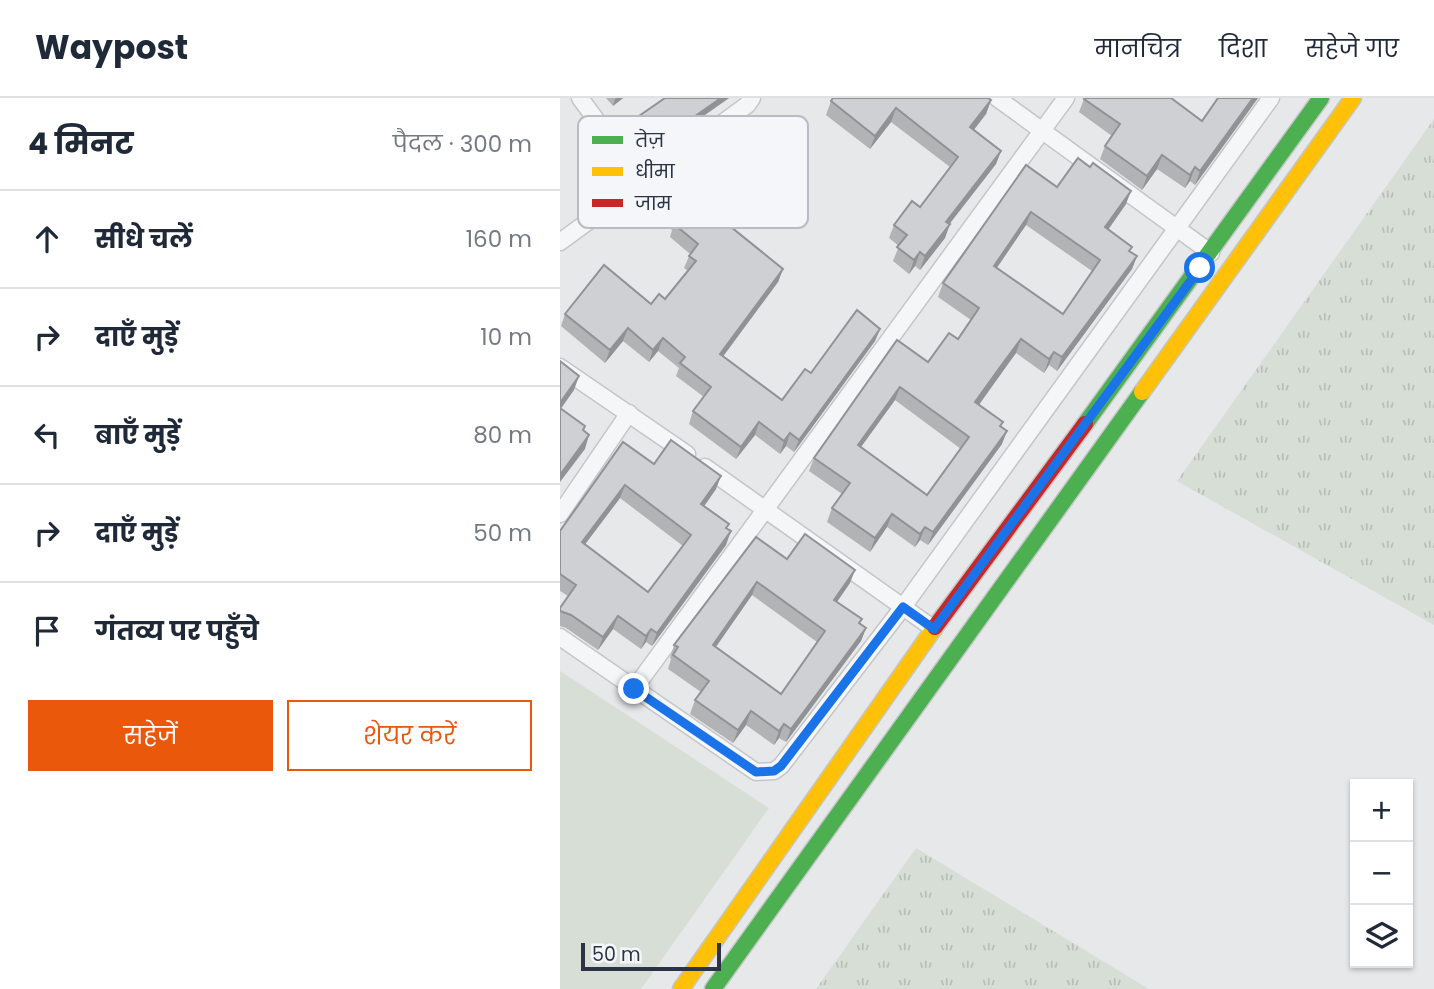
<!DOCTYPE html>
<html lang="hi">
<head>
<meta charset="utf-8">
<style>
  body { margin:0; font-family:Poppins,"Noto Sans Devanagari",sans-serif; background:#f2f2f3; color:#1f2937 }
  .controls { position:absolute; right:21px; bottom:21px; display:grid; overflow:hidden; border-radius:0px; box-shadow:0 2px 5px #0004 }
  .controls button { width:63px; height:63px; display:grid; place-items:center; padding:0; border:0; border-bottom:2px solid #e0e1e3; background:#fff; color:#1f2937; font:35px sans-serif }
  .scale { position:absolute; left:21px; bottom:18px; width:140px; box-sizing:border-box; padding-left:7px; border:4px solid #2b3445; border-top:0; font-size:19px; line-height:24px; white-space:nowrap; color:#2b3445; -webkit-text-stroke:5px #f4f6f9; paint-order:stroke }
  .stop { position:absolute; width:21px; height:21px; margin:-16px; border:5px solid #1a73e8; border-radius:50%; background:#fff }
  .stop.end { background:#1a73e8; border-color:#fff; box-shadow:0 2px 7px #0008 }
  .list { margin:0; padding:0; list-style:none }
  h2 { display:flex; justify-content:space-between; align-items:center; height:91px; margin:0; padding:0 28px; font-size:30px }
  h2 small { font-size:23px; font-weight:400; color:#747a83 }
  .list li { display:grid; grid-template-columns:46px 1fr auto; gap:21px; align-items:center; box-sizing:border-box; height:98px; padding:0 28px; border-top:2px solid #e0e1e3 }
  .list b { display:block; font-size:26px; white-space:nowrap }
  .list em { font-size:23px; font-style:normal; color:#747a83 }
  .actions { display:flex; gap:14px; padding:21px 28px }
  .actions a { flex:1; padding:16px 0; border:2px solid #ea580c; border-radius:0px; text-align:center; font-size:24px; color:#ea580c }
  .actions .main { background:#ea580c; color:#fff }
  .icon { flex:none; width:38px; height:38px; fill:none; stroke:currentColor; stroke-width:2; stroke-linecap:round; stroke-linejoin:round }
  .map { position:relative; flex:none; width:874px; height:891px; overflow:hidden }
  header { display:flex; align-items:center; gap:42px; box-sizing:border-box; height:98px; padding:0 35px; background:#fff; border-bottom:2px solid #e0e1e3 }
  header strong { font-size:33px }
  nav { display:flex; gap:38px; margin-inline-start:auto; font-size:24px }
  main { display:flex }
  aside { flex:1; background:#fff }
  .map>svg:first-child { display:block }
  .park { fill:url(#park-tufts) }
  .pitch { fill:#d6ded6 }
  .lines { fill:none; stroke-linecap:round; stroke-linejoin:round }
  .street-casing { stroke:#c4c6c8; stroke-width:19 }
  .fast-casing { stroke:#c4c6c8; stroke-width:19 }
  .slow-casing { stroke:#c4c6c8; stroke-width:19 }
  .jam-casing { stroke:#c4c6c8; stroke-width:19 }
  .street { stroke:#f5f6f7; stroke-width:16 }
  .fast { stroke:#4caf50; stroke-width:16 }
  .slow { stroke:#ffc107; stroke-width:16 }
  .jam { stroke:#c62828; stroke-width:16 }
  .wall { fill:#b1b3b5; fill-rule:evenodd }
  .shaded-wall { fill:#909294 }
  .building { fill:#ced0d3; stroke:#909294; stroke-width:2; fill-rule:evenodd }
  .route { stroke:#1a73e8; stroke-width:9 }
  .key { fill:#f4f6f9; stroke:#b8bcc3; stroke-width:2 }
  .key-label { font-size:19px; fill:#2b3445 }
</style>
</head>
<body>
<header>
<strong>Waypost</strong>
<nav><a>मानचित्र</a><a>दिशा</a><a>सहेजे गए</a></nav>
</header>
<main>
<aside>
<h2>4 मिनट<small>पैदल · 300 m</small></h2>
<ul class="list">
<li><svg class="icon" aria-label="ahead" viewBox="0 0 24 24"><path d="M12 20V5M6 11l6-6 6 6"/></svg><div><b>सीधे चलें</b></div><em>160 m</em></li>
<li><svg class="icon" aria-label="right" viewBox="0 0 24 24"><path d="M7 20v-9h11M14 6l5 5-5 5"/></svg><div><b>दाएँ मुड़ें</b></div><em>10 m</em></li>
<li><svg class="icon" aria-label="left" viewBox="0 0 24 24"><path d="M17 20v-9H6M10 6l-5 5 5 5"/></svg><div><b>बाएँ मुड़ें</b></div><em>80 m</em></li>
<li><svg class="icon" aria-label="right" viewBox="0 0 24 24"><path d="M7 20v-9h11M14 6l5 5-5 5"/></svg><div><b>दाएँ मुड़ें</b></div><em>50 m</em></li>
<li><svg class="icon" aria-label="arrive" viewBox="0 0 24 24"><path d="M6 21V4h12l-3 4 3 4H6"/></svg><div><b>गंतव्य पर पहुँचे</b></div></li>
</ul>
<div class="actions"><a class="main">सहेजें</a><a>शेयर करें</a></div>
</aside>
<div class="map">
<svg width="874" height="891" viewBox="0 0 874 891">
  <defs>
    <pattern id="park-tufts" width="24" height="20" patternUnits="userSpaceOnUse" patternTransform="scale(1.75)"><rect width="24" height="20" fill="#d6ded6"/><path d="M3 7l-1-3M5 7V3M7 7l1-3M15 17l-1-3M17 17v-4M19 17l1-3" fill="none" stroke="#b8bfb9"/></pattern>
  </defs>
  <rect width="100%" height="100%" fill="#e6e8ea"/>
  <!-- park -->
  <g class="park">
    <polygon points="874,21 874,527 617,383"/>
    <polygon points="356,750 589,891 256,891"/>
  </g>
  <!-- pitch -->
  <polygon class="pitch" points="0,573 209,710 81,891 0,891"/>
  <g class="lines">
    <!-- street casing -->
    <g class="street-casing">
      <g id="street">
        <polyline points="20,0 82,84"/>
        <polyline points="437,0 651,155"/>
        <polyline points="0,144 187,7 192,0"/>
        <polyline points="0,269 127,356"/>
        <polyline points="145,369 374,531"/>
        <polyline points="0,416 69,315"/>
        <polyline points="0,539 196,674 214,673 221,668 343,509 711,0"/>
        <polyline points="74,591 506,0"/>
      </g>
    </g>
    <!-- fast casing -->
    <g class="fast-casing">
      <g id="fast">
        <polyline points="525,326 761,0"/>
        <polyline points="153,891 582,294"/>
      </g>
    </g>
    <!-- slow casing -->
    <g class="slow-casing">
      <g id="slow">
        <polyline points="582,294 793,0"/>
        <polyline points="121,891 375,529"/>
      </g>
    </g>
    <!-- jam casing -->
    <g class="jam-casing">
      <polyline id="jam" points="375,529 525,326"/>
    </g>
    <!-- street -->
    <use href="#street" class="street"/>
    <!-- fast -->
    <use href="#fast" class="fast"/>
    <!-- slow -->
    <use href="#slow" class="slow"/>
    <!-- jam -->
    <use href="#jam" class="jam"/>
  </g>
  <!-- wall -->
  <g class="wall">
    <polygon points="46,0 63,0 53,8"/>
    <polygon points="169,0 117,37 118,38 115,45 85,66 64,34 66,27"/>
    <polygon points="658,0 698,0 635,87 630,83 625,90 597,71 582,92 540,61 545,48 552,38 519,14 524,1 642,23"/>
    <polygon points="431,2 426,16 414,32 441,53 436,66 389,126 385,140 360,172 355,168 349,176 333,163 339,148 329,140 334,127 360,109 390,69 331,24 310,51 266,17 271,3"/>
    <path d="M497,89L566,106L548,132L571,154L577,158L572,171L497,273L489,267L484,275L456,255L438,278L419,306L443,324L441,328L442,346L368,447L360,442L355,449L327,429L310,454L267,424L272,410L282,396L249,373L254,360L368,264L398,241L411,222L378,199L383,185ZM466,127L532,173L503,216L437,170ZM335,302L401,351L367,397L301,349Z"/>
    <polygon points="166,92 162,104 153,115 223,171 218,184 163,258 222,302 251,275 320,231 315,243 234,354 226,348 220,356 195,337 176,361 129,326 133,313 144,299 116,278 119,270 98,253 89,264 63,243 45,265 1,228 5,216 91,206 105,201 128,173 124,170 130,156 110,139 112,132 108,129 113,116"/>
    <path d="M94,366L156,391L144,408L167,430L166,447L92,548L86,544L81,551L53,531L38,552L6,530L0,528V510L8,498L0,493V433ZM60,400L123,448L88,494L25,446Z"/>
    <path d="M227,461L290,485L277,504L302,521L300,526L306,530L301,543L226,644L219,640L214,647L186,627L173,645L130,616L135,602L141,594L108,571L111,561L110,560L114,547ZM192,497L257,544L221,596L156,549Z"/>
  </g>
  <!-- shaded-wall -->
  <g class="shaded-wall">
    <polygon points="57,0 63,0 53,8 55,1"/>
    <polygon points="161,0 169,0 112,40 114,33"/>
    <polygon points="693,0 698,0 635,87 640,73"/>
    <polygon points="431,2 426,16 405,43 410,29"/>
    <polygon points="336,10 331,24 310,51 315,38"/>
    <polygon points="118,38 115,45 85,66 88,59"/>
    <polygon points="441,53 436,66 381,137 386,124"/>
    <polygon points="602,57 597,71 582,92 587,78"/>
    <polygon points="635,69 630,83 625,90 630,77"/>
    <polygon points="166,92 162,104 145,125 150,112"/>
    <polygon points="571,93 566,106 540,143 545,129"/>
    <polygon points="471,114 466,127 429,181 434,168"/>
    <polygon points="390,126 385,140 360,172 365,158"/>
    <polygon points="360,154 355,168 349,176 354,162"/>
    <polygon points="577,158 572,171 497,273 502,259"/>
    <polygon points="223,171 218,184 156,268 160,256"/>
    <polygon points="68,230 63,243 45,265 50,252"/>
    <polygon points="320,231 315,243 234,354 239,342"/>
    <polygon points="103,240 98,253 89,264 93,252"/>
    <polygon points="461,241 456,255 411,318 415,304"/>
    <polygon points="494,254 489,267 484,275 489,261"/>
    <polygon points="19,278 14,292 0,312 0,305"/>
    <polygon points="340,289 335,302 293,360 298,347"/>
    <polygon points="199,324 195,337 176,361 181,349"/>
    <polygon points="447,333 442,346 368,447 373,434"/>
    <polygon points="230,335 226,348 220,356 224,343"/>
    <polygon points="29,337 25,351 0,384 0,377"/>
    <polygon points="161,378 156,391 136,420 141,406"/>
    <polygon points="65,387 60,400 17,457 22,444"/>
    <polygon points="332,416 327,429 310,454 315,440"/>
    <polygon points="365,429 360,442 355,449 360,436"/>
    <polygon points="171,433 166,447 92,548 97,535"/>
    <polygon points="295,472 290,485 269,515 274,502"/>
    <polygon points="197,484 192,497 148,560 153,547"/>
    <polygon points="58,518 53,531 38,552 43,539"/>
    <polygon points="306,530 301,543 226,644 231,631"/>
    <polygon points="91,531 86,544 81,551 86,538"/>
    <polygon points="191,613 186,627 173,645 178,632"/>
    <polygon points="224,626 219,640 214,647 219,633"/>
  </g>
  <!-- building -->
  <g class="building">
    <polygon points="105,0 161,0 114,33 118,38 88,59 66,27"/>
    <polygon points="273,0 428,0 431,2 410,29 441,53 386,124 390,126 365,158 360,154 354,162 337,149 347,137 334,127 352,103 360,109 398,59 336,10 315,38 271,3"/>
    <polygon points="525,0 611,0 642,23 658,0 693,0 640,73 635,69 630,77 602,57 587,78 545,48 560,26 524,1"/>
    <path d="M518,60L530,69L533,65L571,93L545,129L572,149L569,153L577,158L502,259L494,254L489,261L461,241L443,265L415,304L443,324L440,328L447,333L373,434L365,429L360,436L332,416L315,440L272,410L290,385L254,360L337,242L368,264L389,235L398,241L419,210L383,185L466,67L497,89ZM471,114L540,162L503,216L434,168ZM340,289L409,339L367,397L298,347Z"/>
    <polygon points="146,75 166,92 150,112 223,171 160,256 222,302 245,271 251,275 297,212 320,231 239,342 230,335 224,343 199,324 181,349 133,313 151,289 120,265 125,259 103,240 93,252 68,230 50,252 5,216 44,167 91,206 99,196 105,201 136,163 129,158 138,146 114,126 118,121 113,116"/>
    <polygon points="0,263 19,278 0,305"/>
    <polygon points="0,310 25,328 23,332 29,337 0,377"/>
    <path d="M111,342L161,378L141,406L169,426L166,430L171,433L97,535L91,531L86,538L58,518L43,539L11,517L0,513V510L16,487L0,476V433L63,344L94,366ZM65,387L131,437L88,494L22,444Z"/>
    <path d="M245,436L295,472L274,502L302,521L299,525L306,530L231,631L224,626L219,633L191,613L178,632L135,602L149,583L113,557L118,549L114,547L196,439L227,461ZM197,484L265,533L221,596L153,547Z"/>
  </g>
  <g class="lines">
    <!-- route -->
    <polyline class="route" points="74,591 196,674 214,673 221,668 343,509 374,531 640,170"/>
  </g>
  <!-- legend -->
  <rect x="18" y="18" width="230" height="112" rx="10" class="key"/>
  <rect x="32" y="38" width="31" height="8" fill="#4caf50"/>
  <rect x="32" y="69" width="31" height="9" fill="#ffc107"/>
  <rect x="32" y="101" width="31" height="8" fill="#c62828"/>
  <g class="key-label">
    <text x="75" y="49">तेज़</text>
    <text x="75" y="80">धीमा</text>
    <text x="75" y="112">जाम</text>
  </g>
</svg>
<div class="controls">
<button>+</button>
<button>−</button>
<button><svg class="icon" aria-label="layers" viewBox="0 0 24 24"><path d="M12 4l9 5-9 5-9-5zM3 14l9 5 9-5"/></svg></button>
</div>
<div class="scale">50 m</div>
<div class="stop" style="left:640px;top:170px"></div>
<div class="stop end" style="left:74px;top:591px"></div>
</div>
</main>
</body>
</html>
